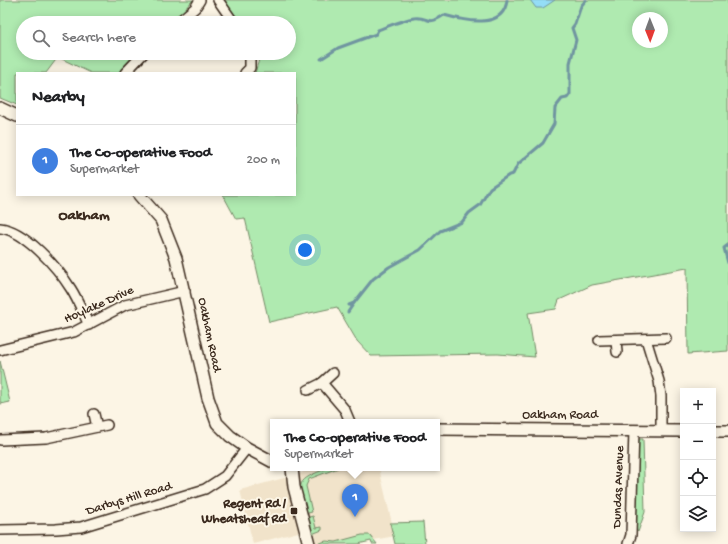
<!DOCTYPE html>
<html lang="en">
<head>
<meta charset="utf-8">
<style>
  body { margin:0; font-family:"Gochi Hand",sans-serif; background:#f6f6f6; color:#202124 }
  .controls { position:absolute; right:12px; bottom:12px; display:grid; overflow:hidden; border-radius:0px; box-shadow:0 2px 10px #0003 }
  .controls button { width:36px; height:36px; display:grid; place-items:center; padding:0; border:0; border-bottom:1px solid #e0e0e0; background:#fff; color:#202124; font:20px sans-serif }
  .compass { position:absolute; left:632px; top:12px; width:36px; height:36px; border-radius:50%; background:#fff; box-shadow:0 2px 10px #0003; rotate:179deg }
  .you { position:absolute; left:305px; top:250px; width:14px; height:14px; margin:-10px; border:3px solid #fff; border-radius:50%; background:#1a73e8; box-shadow:0 0 0 6px #1a73e833 }
  .badge { display:grid; place-items:center; width:26px; height:26px; border-radius:50%; background:#2563eb; color:#fff; font-size:13px; font-weight:700 }
  .pin { position:absolute; translate:-50% -33px; filter:drop-shadow(0 1px 2px #0008) }
  .pin::after { content:''; position:absolute; top:21px; width:14px; height:12px; background:inherit; clip-path:polygon(0 0,100% 0,50% 100%) }
  .popup { position:absolute; left:270px; top:419px; width:170px; height:52px; box-sizing:border-box; display:grid; place-content:center; border-radius:0px; background:#fff; filter:drop-shadow(0 1px 3px #0005); font-size:13px; white-space:nowrap; color:#757577 }
  .popup b { font-size:15px; color:#202124 }
  .popup::after { content:''; position:absolute; left:50%; top:100%; margin-left:-8px; border:8px solid transparent; border-top-color:#fff }
  .list { margin:0; padding:0; list-style:none }
  h2 { display:flex; justify-content:space-between; align-items:center; height:52px; margin:0; padding:0 16px; font-size:17px }
  h2 small { font-size:13px; font-weight:400; color:#757577 }
  .list li { display:grid; grid-template-columns:26px 1fr auto; gap:12px; align-items:center; box-sizing:border-box; height:72px; padding:0 16px; border-top:1px solid #e0e0e0 }
  .list b { display:block; font-size:15px; white-space:nowrap }
  .list p { margin:0; font-size:13px; white-space:nowrap; color:#757577 }
  .list em { font-size:13px; font-style:normal; color:#757577 }
  .icon { flex:none; width:22px; height:22px; fill:none; stroke:currentColor; stroke-width:2; stroke-linecap:round; stroke-linejoin:round }
  .map { position:relative; flex:none; width:728px; height:544px; overflow:hidden }
  .search { position:absolute; background:#fff; box-shadow:0 2px 10px #0003; left:16px; top:16px; width:280px; height:44px; display:flex; align-items:center; gap:10px; box-sizing:border-box; padding:0 14px; border-radius:22px; color:#757577; font-size:15px }
  .panel { position:absolute; background:#fff; box-shadow:0 2px 10px #0003; left:16px; top:72px; width:280px; height:124px; border-radius:0px }
  .map>svg:first-child { display:block }
  .built { fill:#f1e3ca }
  .green { fill:#afeab0; stroke:#758a67; fill-rule:evenodd }
  .water { fill:#94ddf6; stroke:#7095a0 }
  .lines { fill:none; stroke-linecap:round; stroke-linejoin:round }
  .stream { stroke:#7095a0; stroke-width:3 }
  .minor-casing { stroke:#3b2a1e; stroke-width:12 }
  .tertiary-casing { stroke:#3b2a1e; stroke-width:14 }
  .minor { stroke:#fcf5e5; stroke-width:9 }
  .tertiary { stroke:#fcf5e5; stroke-width:11 }
  .poi-dot { fill:#3b2a1e; stroke:#fcf5e5; stroke-width:1.5 }
  .labels { text-anchor:middle; dominant-baseline:central; stroke-width:4; stroke-linejoin:round; paint-order:stroke }
  .street-label { font-size:13px; fill:#3b2a1e; stroke:#fcf5e5 }
  .poi-label { font-size:13px; font-weight:bold; fill:#3b2a1e; stroke:#fcf5e5; text-anchor:end }
  .quarter-label { font-size:15px; font-weight:bold; fill:#3b2a1e; stroke:#fcf5e5 }
</style>
</head>
<body>
<div class="map">
<svg width="728" height="544" viewBox="0 0 728 544">
  <rect width="100%" height="100%" fill="#fcf5e5"/>
  <filter id="ink" filterUnits="userSpaceOnUse"><feTurbulence type="fractalNoise" baseFrequency=".025" numOctaves="2"/><feDisplacementMap in="SourceGraphic" scale="8" xChannelSelector="R" yChannelSelector="G"/><feConvolveMatrix kernelMatrix="1 2 1 2 8 2 1 2 1" color-interpolation-filters="sRGB"/></filter>
  <g filter="url(#ink)">
    <!-- built -->
    <polygon class="built" points="315,468 379,468 395,536 352,544 305,544 302,531 253,544 240,490 295,475"/>
    <!-- green -->
    <g class="green">
      <polygon points="0,0 193,0 172,23 23,23 23,53 141,53 119,73 91,73 58,57 46,73 17,73 17,105 0,98"/>
      <path d="M223,0H728V351L688,354L687,268L592,285L559,300L556,309L528,313L535,357L498,354L371,356L357,341L337,307L269,322L245,218L236,219L223,195H295V73H255L260,56L258,53H289V23H238ZM638,18H662V42H638Z"/>
      <polygon points="0,361 10,402 1,404 0,400"/>
      <polygon points="640,439 643,439 645,512 638,532 635,528 638,440"/>
      <path d="M328,468H338L309,479L306,486L312,512L304,514C298,481 295,481 328,468Z"/>
      <polygon points="313,516 316,528 322,527 322,530 312,534 305,518"/>
      <polygon points="423,522 425,544 395,544 390,523"/>
      <polygon points="362,535 370,535 377,544 372,544 371,541 358,544 316,544 326,541 336,542"/>
    </g>
    <!-- water -->
    <polygon class="water" points="530,0 555,0 543,8 536,8"/>
    <g class="lines">
      <!-- stream -->
      <g class="stream">
        <path d="M321,59L338,48L376,34L378,30C389,26 402,20 414,18C429,16 426,27 444,15C465,21 504,30 507,0"/>
        <polyline points="728,245 724,248 728,263"/>
        <polyline points="349,305 354,303 373,279 389,267 420,250 440,231 462,222 469,213 480,205 490,188 509,175 513,174 518,164 543,143 554,124 555,108 562,99 567,98 570,94 570,63 576,40 572,28 575,24 581,6 586,0"/>
        <polyline points="348,312 354,303"/>
      </g>
      <!-- minor casing -->
      <g class="minor-casing">
        <g id="minor">
          <polyline points="218,0 234,23"/>
          <polyline points="177,23 195,8 200,0"/>
          <polyline points="125,73 144,53"/>
          <polyline points="245,73 250,68 250,53"/>
          <path d="M0,228C25,230 58,268 71,289C78,300 83,313 89,325"/>
          <polyline points="646,339 659,381 661,396 661,430"/>
          <polyline points="599,340 666,338"/>
          <polyline points="616,340 617,352"/>
          <polyline points="0,350 74,332 125,305 185,291"/>
          <polyline points="322,383 345,410 350,422"/>
          <polyline points="308,390 322,383 333,373"/>
          <polyline points="94,414 97,427"/>
          <polyline points="1,440 46,438 107,425"/>
          <polyline points="0,530 56,529 81,527 205,489 225,476 247,448"/>
          <polyline points="628,544 631,535 634,430"/>
        </g>
      </g>
      <!-- tertiary casing -->
      <g class="tertiary-casing">
        <g id="tertiary">
          <polyline points="0,108 17,116"/>
          <polyline points="139,195 161,220 176,258 208,398 217,423 230,436 247,448 273,462"/>
          <polyline points="437,429 683,431"/>
          <polyline points="713,431 728,431"/>
          <polyline points="292,468 294,487 309,544"/>
        </g>
      </g>
      <!-- minor -->
      <use href="#minor" class="minor"/>
      <!-- tertiary -->
      <use href="#tertiary" class="tertiary"/>
    </g>
  </g>
  <!-- markers -->
  <rect class="poi-dot" x="290" y="507" width="8" height="8" rx="2"/>
  <g class="labels">
    <!-- street labels -->
    <g class="street-label">
      <text transform="translate(99 305) rotate(-24)">Hoylake Drive</text>
      <text transform="translate(209 335) rotate(78)">Oakham Road</text>
      <text x="560" y="415">Oakham Road</text>
      <text transform="translate(619 487) rotate(-88)">Dundas Avenue</text>
      <text transform="translate(129 499) rotate(-17)">Darbys Hill Road</text>
    </g>
    <!-- poi labels -->
    <g class="poi-label">
      <text x="286" y="504">Regent Rd /<tspan x="286" dy="15">Wheatsheaf Rd</tspan></text>
    </g>
    <!-- quarter labels -->
    <g class="quarter-label">
      <text x="84" y="216">Oakham</text>
    </g>
  </g>
</svg>
<div class="controls">
<button>+</button>
<button>−</button>
<button><svg class="icon" aria-label="locate" viewBox="0 0 24 24"><circle cx="12" cy="12" r="6"/><path d="M12 2v4M12 18v4M2 12h4M18 12h4"/></svg></button>
<button><svg class="icon" aria-label="layers" viewBox="0 0 24 24"><path d="M12 4l9 5-9 5-9-5zM3 14l9 5 9-5"/></svg></button>
</div>
<svg class="compass" viewBox="-18 -18 36 36"><path d="M0-13l5 13h-10z" fill="#e53935"/><path d="M0 13l5-13h-10z" fill="#757577"/></svg>
<div class="you"></div>
<div class="pin badge" style="left:355px;top:517px;background:#3f7fe0">1</div>
<div class="popup"><b>The Co-operative Food</b>Supermarket</div>
<div class="search"><svg class="icon" aria-label="search" viewBox="0 0 24 24"><circle cx="10" cy="10" r="6"/><path d="M15 15l6 6"/></svg>Search here</div>
<section class="panel">
<h2>Nearby<small></small></h2>
<ul class="list">
<li><span class="badge" style="background:#3f7fe0">1</span><div><b>The Co-operative Food</b><p>Supermarket</p></div><em>200 m</em></li>
</ul>
</section>
</div>
</body>
</html>
